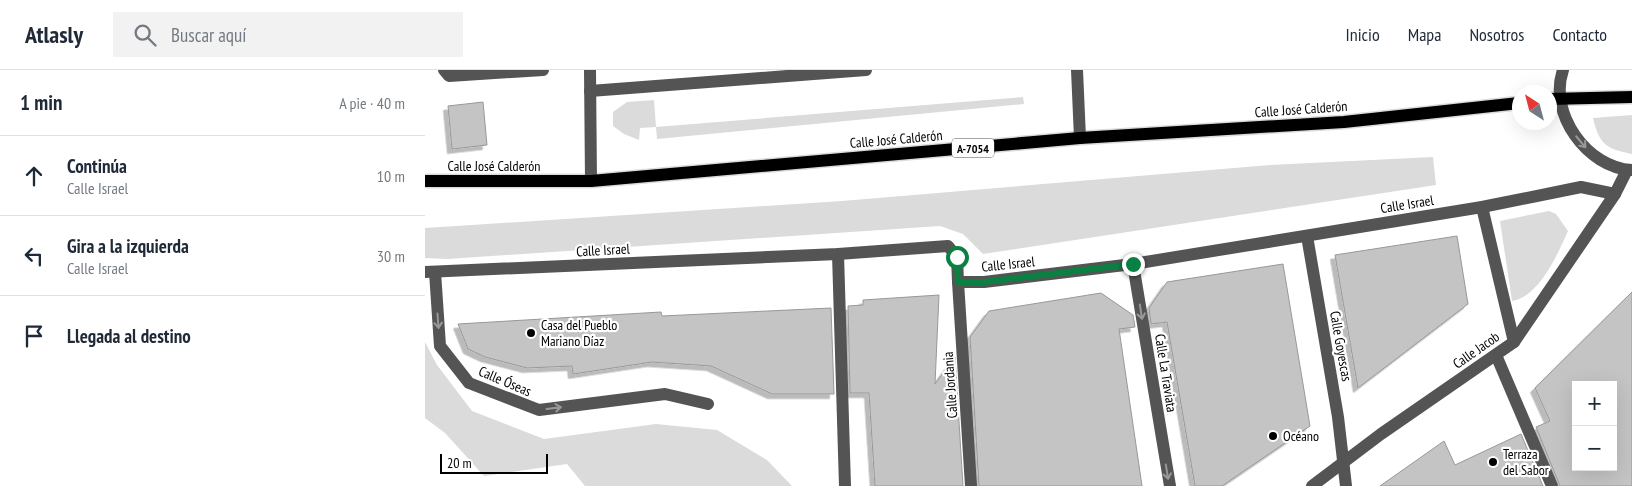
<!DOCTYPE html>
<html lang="es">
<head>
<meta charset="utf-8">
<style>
  body { margin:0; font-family:"PT Sans Narrow",sans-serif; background:#f2f2f3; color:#1f2937 }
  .controls { position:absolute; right:15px; bottom:15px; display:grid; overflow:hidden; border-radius:0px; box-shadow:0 5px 20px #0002 }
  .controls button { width:45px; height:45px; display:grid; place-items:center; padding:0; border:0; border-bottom:1px solid #e0e1e3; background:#fff; color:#1f2937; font:25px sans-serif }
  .compass { position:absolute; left:1087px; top:15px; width:45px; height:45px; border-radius:50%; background:#fff; box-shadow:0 5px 20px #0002; rotate:324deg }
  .scale { position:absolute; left:15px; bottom:12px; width:108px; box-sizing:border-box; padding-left:5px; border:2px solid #000; border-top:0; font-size:14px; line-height:18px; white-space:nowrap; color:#000; -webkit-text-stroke:4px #fff; paint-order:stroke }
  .stop { position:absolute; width:15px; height:15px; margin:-11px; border:4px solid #0b8043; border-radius:50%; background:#fff }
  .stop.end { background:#0b8043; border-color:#fff; box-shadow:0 1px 5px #0008 }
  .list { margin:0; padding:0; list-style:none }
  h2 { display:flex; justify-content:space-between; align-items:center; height:65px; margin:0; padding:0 20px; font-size:21px }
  h2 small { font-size:16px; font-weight:400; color:#747a83 }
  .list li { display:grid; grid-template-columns:32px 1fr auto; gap:15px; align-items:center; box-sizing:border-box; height:80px; padding:0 20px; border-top:1px solid #e0e1e3 }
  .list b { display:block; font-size:19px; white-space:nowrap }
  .list p { margin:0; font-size:16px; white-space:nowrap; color:#747a83 }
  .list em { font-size:16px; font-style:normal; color:#747a83 }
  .icon { flex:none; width:28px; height:28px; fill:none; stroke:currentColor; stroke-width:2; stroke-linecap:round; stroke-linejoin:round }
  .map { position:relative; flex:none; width:1207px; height:416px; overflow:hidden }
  header { display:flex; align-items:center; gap:30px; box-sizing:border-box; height:70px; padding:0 25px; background:#fff; border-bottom:1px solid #e0e1e3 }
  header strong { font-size:24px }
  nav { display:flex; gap:28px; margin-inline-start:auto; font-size:18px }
  .search { width:350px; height:45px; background:#f2f2f3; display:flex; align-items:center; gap:12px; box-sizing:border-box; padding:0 18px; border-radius:0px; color:#747a83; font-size:19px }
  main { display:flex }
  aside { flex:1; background:#fff }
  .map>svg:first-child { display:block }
  .green { fill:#dbdbdb }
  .building { fill:#c4c4c4; stroke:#989898; fill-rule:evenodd; filter:url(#shadow) }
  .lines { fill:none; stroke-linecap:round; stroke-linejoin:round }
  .major-casing { stroke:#dbdbdb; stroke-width:15 }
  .minor { stroke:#545454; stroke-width:12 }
  .major { stroke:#000; stroke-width:12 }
  .oneway { stroke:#989898 }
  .route { stroke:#0b8043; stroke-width:6 }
  .poi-dot { fill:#000; stroke:#fff; stroke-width:2 }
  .labels { text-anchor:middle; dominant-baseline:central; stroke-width:4.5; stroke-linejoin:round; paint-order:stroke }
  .shield { fill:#fff; stroke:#4c4c4c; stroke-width:1 }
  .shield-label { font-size:12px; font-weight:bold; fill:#000 }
  .street-label { font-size:14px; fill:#000; stroke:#fff }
  .poi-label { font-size:14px; fill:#000; stroke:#fff; text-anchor:start }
</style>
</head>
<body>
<header>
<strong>Atlasly</strong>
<div class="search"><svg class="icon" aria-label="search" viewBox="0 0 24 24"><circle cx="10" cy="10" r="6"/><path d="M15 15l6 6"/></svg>Buscar aquí</div>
<nav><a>Inicio</a><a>Mapa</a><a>Nosotros</a><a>Contacto</a></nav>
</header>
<main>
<aside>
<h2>1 min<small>A pie · 40 m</small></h2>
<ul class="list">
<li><svg class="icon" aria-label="ahead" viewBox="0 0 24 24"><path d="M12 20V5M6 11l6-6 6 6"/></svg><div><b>Continúa</b><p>Calle Israel</p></div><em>10 m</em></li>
<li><svg class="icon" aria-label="left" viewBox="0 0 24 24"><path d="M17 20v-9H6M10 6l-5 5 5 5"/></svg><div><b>Gira a la izquierda</b><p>Calle Israel</p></div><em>30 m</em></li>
<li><svg class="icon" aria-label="arrive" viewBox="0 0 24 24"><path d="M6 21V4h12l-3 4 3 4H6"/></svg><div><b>Llegada al destino</b></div></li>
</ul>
</aside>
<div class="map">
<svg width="1207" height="416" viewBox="0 0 1207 416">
  <defs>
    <filter id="shadow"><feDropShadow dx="-4.5" dy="4.5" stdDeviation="0" flood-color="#0004"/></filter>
  </defs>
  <rect width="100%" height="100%" fill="#fff"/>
  <!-- green -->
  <g class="green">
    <polygon points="598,27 599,34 232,69 231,57 215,58 214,70 199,64 188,56 188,42 202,32 229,30 231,57"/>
    <path d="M1207,45V84C1181,79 1174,74 1168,48Z"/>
    <polygon points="1008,87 1011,115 558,184 538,164 515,156 23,189 0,188 0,158 417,131 845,95"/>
    <path d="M1124,141L1131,144L1143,161C1132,185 1115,226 1087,231L1075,151Z"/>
    <polygon points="0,272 12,295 47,341 119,369 231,354 292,360 342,390 367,416 160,416 142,394 59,406 20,363 0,348"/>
  </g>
  <!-- building -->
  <g class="building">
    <polygon points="58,32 62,75 27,79 23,36"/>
    <polygon points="1032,166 1043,234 933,318 910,185"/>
    <polygon points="858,194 885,356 797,416 770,416 742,252 726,254 724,238 742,212"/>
    <path d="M1207,222V416H1135L1111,357L1125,351L1110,318ZM1151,315H1188V397H1151Z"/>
    <polygon points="676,223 708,245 710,257 694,259 717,416 554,416 545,267 564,241"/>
    <polygon points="514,225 510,314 530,287 538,416 450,416 444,323 425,323 423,236 438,235 438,230"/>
    <polygon points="406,238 409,324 347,324 286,296 227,292 148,304 147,296 102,298 60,287 43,279 33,254 236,242 237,246"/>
    <polygon points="1096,364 1118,416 955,416 1019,371 1030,395"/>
  </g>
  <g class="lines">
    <!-- major casing -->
    <g class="major-casing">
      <g id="major">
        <polyline points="1124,29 1207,27"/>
        <polyline points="0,111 166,111 655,68 919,52 1094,33"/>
      </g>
    </g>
    <!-- minor -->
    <g class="minor">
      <polyline points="19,0 24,6 118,0"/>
      <polyline points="165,0 166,111"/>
      <polyline points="652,0 655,68"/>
      <path d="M1138,0C1123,43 1162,98 1207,100"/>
      <polyline points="165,21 441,0"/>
      <polyline points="1057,137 1089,272"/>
      <polyline points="882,166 913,347 921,416"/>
      <polyline points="413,184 420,416"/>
      <polyline points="708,194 745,416"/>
      <polyline points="0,202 413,184 523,176 532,187 533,212 559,212 708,194 1057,137 1156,117 1190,124"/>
      <polyline points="10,202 15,276 44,313 114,340 240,324 283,334"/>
      <polyline points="533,212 546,416"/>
      <polyline points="1071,285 1127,416"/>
      <polyline points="887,416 956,364 1089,272 1190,124 1202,100"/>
    </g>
    <!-- major -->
    <use href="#major" class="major"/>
  </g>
  <!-- one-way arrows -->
  <defs><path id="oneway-shaft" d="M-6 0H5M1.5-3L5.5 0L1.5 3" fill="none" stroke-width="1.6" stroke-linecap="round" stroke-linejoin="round" transform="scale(1.25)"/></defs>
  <g class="oneway">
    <use href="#oneway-shaft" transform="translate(1156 72) rotate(50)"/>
    <use href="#oneway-shaft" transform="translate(716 242) rotate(81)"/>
    <use href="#oneway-shaft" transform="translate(13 251) rotate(86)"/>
    <use href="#oneway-shaft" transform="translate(129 338) rotate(-7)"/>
    <use href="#oneway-shaft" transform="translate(742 402) rotate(81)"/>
  </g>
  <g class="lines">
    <!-- route -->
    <polyline class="route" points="532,187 533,212 559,212 708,194"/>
  </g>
  <!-- markers -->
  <g class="poi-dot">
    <circle cx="106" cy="263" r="5"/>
    <circle cx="848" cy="366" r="5"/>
    <circle cx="1068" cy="392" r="5"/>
  </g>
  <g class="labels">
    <!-- shield labels -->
    <rect class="shield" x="527" y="68.5" width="42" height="19" rx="4"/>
    <g class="shield-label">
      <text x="548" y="78">A-7054</text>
    </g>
    <!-- street labels -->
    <g class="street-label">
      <text transform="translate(876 39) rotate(-4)">Calle José Calderón</text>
      <text transform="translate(471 69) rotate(-5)">Calle José Calderón</text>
      <text x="69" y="96">Calle José Calderón</text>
      <text transform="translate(982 134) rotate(-9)">Calle Israel</text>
      <text transform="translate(178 180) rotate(-3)">Calle Israel</text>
      <text transform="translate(583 194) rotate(-6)">Calle Israel</text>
      <text transform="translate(916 276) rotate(80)">Calle Goyescas</text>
      <text transform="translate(1051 280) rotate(-35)">Calle Jacob</text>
      <text transform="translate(741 303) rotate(81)">Calle La Traviata</text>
      <text transform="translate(80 311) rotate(23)">Calle Óseas</text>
      <text transform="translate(525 315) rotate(-94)">Calle Jordania</text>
    </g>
    <!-- poi labels -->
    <g class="poi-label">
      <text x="116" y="255">Casa del Pueblo<tspan x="116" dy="16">Mariano Díaz</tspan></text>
      <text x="858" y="366">Océano</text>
      <text x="1078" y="384">Terraza<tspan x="1078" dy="16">del Sabor</tspan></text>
    </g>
  </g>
</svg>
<div class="controls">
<button>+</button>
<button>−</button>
</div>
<svg class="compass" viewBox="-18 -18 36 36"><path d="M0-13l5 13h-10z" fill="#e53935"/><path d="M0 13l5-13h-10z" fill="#747a83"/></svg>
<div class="scale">20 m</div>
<div class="stop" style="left:532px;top:187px"></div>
<div class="stop end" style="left:708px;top:194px"></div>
</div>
</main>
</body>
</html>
